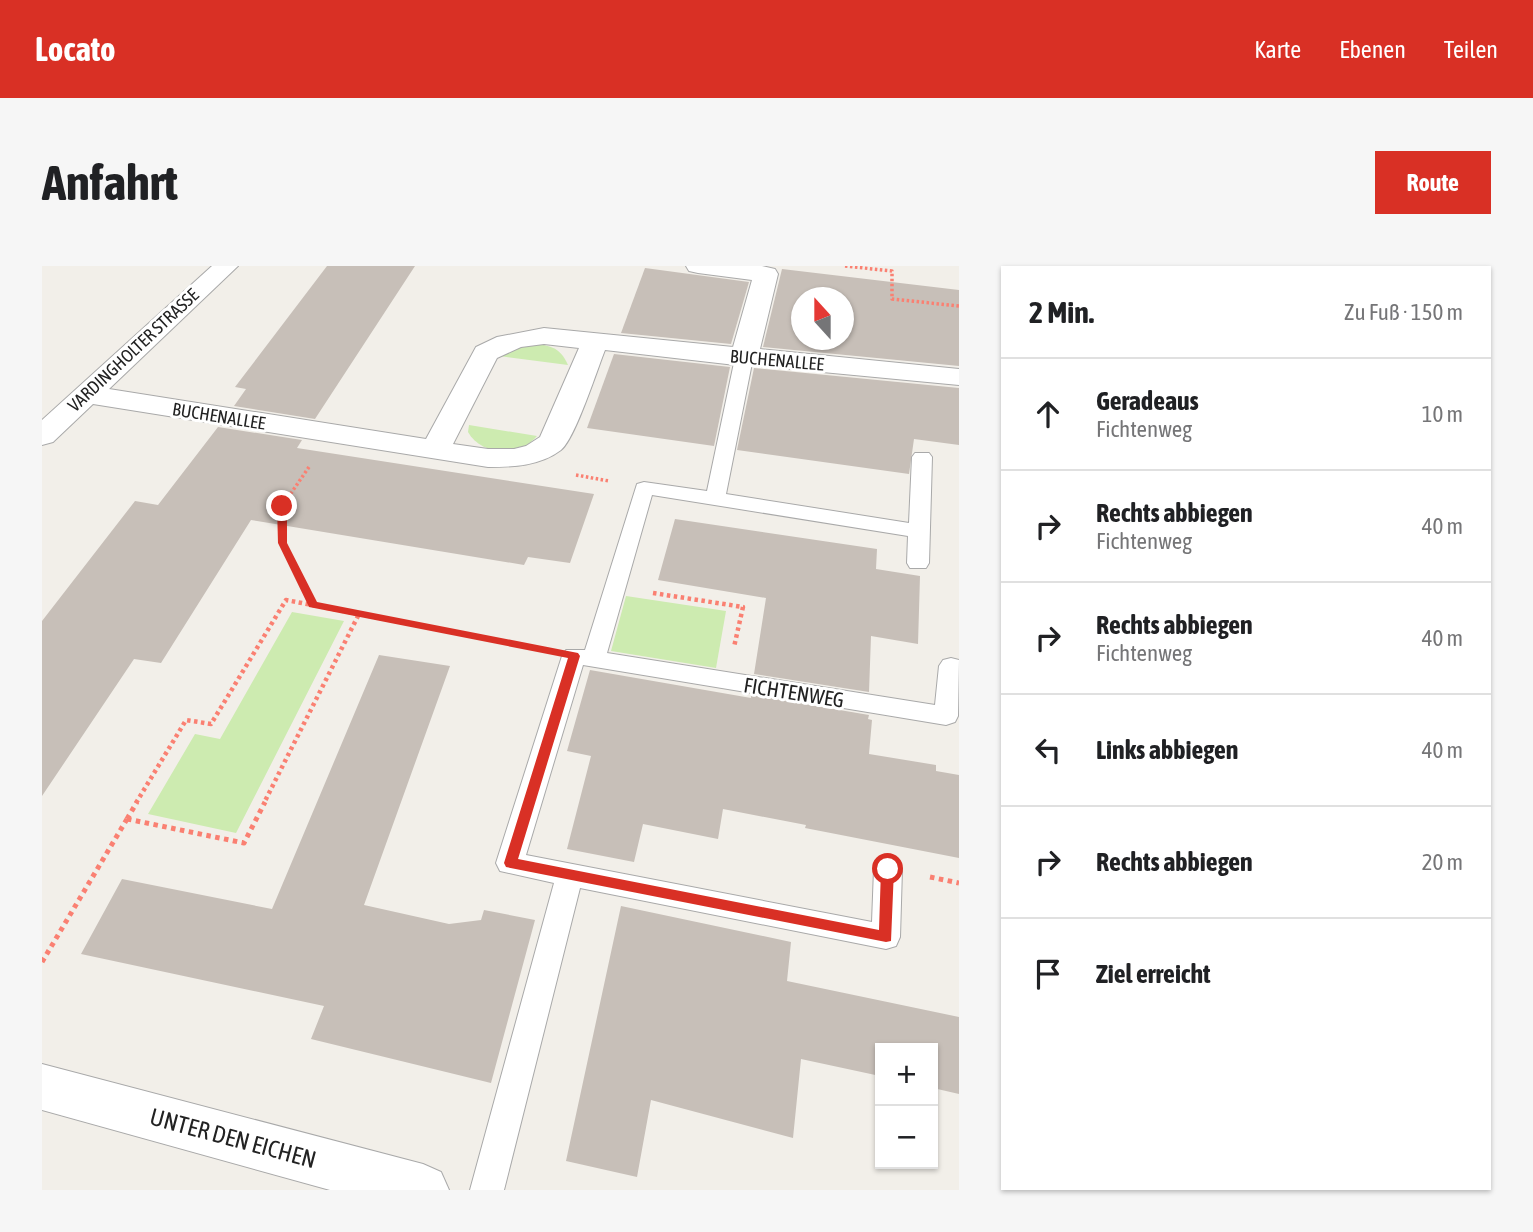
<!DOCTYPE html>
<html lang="de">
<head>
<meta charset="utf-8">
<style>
  body { margin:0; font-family:"Asap Condensed",sans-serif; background:#f6f6f6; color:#202124 }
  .controls { position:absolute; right:21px; bottom:21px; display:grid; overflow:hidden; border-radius:0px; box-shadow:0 2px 5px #0004 }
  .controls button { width:63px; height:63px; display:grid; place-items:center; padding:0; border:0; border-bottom:2px solid #e0e0e0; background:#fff; color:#202124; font:35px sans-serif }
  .compass { position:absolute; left:749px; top:21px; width:63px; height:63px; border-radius:50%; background:#fff; box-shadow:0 2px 5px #0004; rotate:339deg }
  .stop { position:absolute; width:21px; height:21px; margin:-16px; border:5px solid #d93025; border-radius:50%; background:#fff }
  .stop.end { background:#d93025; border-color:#fff; box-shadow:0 2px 7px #0008 }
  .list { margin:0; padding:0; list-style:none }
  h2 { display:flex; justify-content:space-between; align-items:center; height:91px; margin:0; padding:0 28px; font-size:30px }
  h2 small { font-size:23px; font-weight:400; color:#757577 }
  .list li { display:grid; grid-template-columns:46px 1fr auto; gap:21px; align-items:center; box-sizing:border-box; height:112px; padding:0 28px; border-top:2px solid #e0e0e0 }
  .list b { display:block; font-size:26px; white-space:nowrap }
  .list p { margin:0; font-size:23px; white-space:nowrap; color:#757577 }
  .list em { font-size:23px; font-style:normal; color:#757577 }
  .icon { flex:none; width:38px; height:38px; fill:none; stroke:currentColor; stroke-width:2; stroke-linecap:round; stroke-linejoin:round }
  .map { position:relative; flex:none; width:917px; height:924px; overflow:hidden; border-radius:0px }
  header { display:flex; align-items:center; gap:42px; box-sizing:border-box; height:98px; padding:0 35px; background:#d93025; color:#fff }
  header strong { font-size:33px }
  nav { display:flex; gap:38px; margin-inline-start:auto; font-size:24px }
  .intro { display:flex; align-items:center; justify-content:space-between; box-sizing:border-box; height:168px; padding:0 42px }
  h1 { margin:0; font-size:49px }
  .button { padding:18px 32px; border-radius:0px; background:#d93025; color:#fff; font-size:24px; font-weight:700 }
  main { display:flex; gap:42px; padding:0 42px }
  aside { flex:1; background:#fff; border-radius:0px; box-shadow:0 2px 5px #0004 }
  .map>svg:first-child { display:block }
  .grass { fill:#cdebb0 }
  .building { fill:#c7bfb8; fill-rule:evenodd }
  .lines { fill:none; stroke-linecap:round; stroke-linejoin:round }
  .service-casing { stroke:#a9a9a9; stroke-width:2 }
  .minor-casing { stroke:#a9a9a9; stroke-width:2 }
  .tertiary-casing { stroke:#a9a9a9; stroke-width:2 }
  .path-far2 { stroke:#fa8072; stroke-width:3.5; stroke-dasharray:2.5 2.5; stroke-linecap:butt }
  .path-far1 { stroke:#fa8072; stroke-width:4.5; stroke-dasharray:3.5 3.5; stroke-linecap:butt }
  .path { stroke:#fa8072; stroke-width:5; stroke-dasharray:4.5 4.5; stroke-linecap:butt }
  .service { fill:#fff; fill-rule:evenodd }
  .minor { fill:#fff; fill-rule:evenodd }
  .tertiary { fill:#fff; fill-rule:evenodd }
  .route { fill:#d93025 }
  .labels { text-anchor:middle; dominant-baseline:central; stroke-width:6; stroke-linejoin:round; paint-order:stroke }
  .far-street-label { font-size:18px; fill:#222; stroke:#fff }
  .street-label { font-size:21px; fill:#222; stroke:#fff }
  .near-street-label { font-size:24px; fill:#222; stroke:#fff }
</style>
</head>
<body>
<header>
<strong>Locato</strong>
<nav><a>Karte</a><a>Ebenen</a><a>Teilen</a></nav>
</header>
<div class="intro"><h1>Anfahrt</h1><a class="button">Route</a></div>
<main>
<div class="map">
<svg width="917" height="924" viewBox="0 0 917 924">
  <rect width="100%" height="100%" fill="#f2efe9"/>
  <!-- grass -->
  <g class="grass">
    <path d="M485,78C505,78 518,80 526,99L457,90Z"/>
    <path d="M427,159L495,170C478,191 439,190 426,166Z"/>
    <polygon points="584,330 684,345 674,402 569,385"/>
    <polygon points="250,346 302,355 194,567 106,548 153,468 178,473"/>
  </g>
  <!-- building -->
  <g class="building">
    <polygon points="285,0 373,0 273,153 192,140 204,123 193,121"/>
    <polygon points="603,2 707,16 689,78 579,67"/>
    <path d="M740,3L917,24V100L721,81ZM760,32H802V74H760Z"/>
    <polygon points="572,88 688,101 672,180 545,162"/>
    <polygon points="712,102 917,122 917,179 872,173 867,208 695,184"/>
    <polygon points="176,161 260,174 255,182 552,228 528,297 486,291 482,299 209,254 119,397 92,393 0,530 0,355 93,235 116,239"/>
    <polygon points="633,253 835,283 834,303 878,310 876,378 829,370 827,426 712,408 724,332 616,314"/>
    <polygon points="337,389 408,400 322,639 407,658 439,654 442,644 493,654 449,817 269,773 282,740 39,688 80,613 230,643"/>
    <polygon points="548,404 709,432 709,429 827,449 826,453 830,454 827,488 894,499 894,505 917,509 917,592 763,562 764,559 681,543 676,573 601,558 592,596 525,583 549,490 525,485"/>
    <polygon points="579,640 749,676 745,715 917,751 917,828 891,822 891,782 838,782 838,810 759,793 751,872 609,834 595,911 524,895"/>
  </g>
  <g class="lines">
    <!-- service casing -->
    <g class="service-casing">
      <polygon id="service" points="702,87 711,92 684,228 867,257 870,191 873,187 887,187 890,191 887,297 884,302 868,302 865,297 866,270 610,229 565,387 893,439 897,400 901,394 909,392 917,394 916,450 913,456 904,459 541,399 484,589 830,656 832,603 836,595 846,592 856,595 860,603 858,671 854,680 844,683 538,622 462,924 428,924 512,617 458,605 454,597 520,390 524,384 543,384 595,218 602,216 665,225 693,92"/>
    </g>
    <!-- minor casing -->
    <g class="minor-casing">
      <path id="minor" d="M170,0H196L67,123L384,173L434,81L455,71L502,62L691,81L710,14L656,7L647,5L644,0H720L733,3L736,8L718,83L917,103V119L708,99L702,100L563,84C555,104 533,173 519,184C498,200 471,201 446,201L51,138L11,176L0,179V154ZM502,78L537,82L498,171L484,180L472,183H446L411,178L455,92L479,81Z"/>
    </g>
    <!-- tertiary casing -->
    <g class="tertiary-casing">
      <polygon id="tertiary" points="0,798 381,898 399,906 407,924 288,924 0,844"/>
    </g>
    <!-- path-far2 -->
    <g class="path-far2">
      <polyline points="803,0 850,5 850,33 917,40"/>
      <polyline points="534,209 567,215"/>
      <polyline points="243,236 267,201"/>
    </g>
    <!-- path-far1 -->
    <g class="path-far1">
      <path d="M244,234C226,261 258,313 270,338"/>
      <polyline points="611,327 701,341 692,381"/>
      <polyline points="317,348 494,382"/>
      <polyline points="94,537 144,454 169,458 244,334 317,348 222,537"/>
    </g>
    <!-- path -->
    <g class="path">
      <polyline points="85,553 202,577 223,536"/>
      <polyline points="85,553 95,536"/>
      <polyline points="888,611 917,617"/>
      <polyline points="0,696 85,553"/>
    </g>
    <!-- service -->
    <use href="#service" class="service"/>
    <!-- minor -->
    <use href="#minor" class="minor"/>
    <!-- tertiary -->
    <use href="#tertiary" class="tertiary"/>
  </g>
  <!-- route -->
  <polygon class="route" points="240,237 245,240 245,277 275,336 536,387 538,390 476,593 837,664 839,603 846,598 852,603 849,675 844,676 464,601 462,597 526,392 267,341 236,277 235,240"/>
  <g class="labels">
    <!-- far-street labels -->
    <g class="far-street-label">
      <text transform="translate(91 84) rotate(-43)">VARDINGHOLTER STRASSE</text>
      <text transform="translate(735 94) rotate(5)">BUCHENALLEE</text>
      <text transform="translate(177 150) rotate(9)">BUCHENALLEE</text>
    </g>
    <!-- street labels -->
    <g class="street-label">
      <text transform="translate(752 426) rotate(9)">FICHTENWEG</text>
    </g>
    <!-- near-street labels -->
    <g class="near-street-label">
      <text transform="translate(191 872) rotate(15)">UNTER DEN EICHEN</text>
    </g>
  </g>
</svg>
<div class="controls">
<button>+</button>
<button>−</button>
</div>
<svg class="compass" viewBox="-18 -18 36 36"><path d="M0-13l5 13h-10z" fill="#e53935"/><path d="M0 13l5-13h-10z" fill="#757577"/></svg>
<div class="stop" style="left:846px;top:603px"></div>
<div class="stop end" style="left:240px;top:240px"></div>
</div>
<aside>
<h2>2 Min.<small>Zu Fuß · 150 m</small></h2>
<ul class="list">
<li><svg class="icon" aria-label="ahead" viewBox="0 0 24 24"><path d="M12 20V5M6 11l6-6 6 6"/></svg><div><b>Geradeaus</b><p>Fichtenweg</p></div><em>10 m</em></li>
<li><svg class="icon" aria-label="right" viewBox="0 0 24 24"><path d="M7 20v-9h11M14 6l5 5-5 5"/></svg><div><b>Rechts abbiegen</b><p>Fichtenweg</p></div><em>40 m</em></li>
<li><svg class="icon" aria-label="right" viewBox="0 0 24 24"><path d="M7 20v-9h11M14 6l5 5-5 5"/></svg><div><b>Rechts abbiegen</b><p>Fichtenweg</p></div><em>40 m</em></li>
<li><svg class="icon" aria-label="left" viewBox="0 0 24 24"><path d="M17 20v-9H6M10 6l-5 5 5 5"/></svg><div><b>Links abbiegen</b></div><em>40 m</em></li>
<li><svg class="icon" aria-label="right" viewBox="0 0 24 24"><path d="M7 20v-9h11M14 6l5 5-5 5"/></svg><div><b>Rechts abbiegen</b></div><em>20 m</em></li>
<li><svg class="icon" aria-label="arrive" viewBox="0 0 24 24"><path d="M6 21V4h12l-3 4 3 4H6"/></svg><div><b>Ziel erreicht</b></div></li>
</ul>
</aside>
</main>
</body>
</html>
